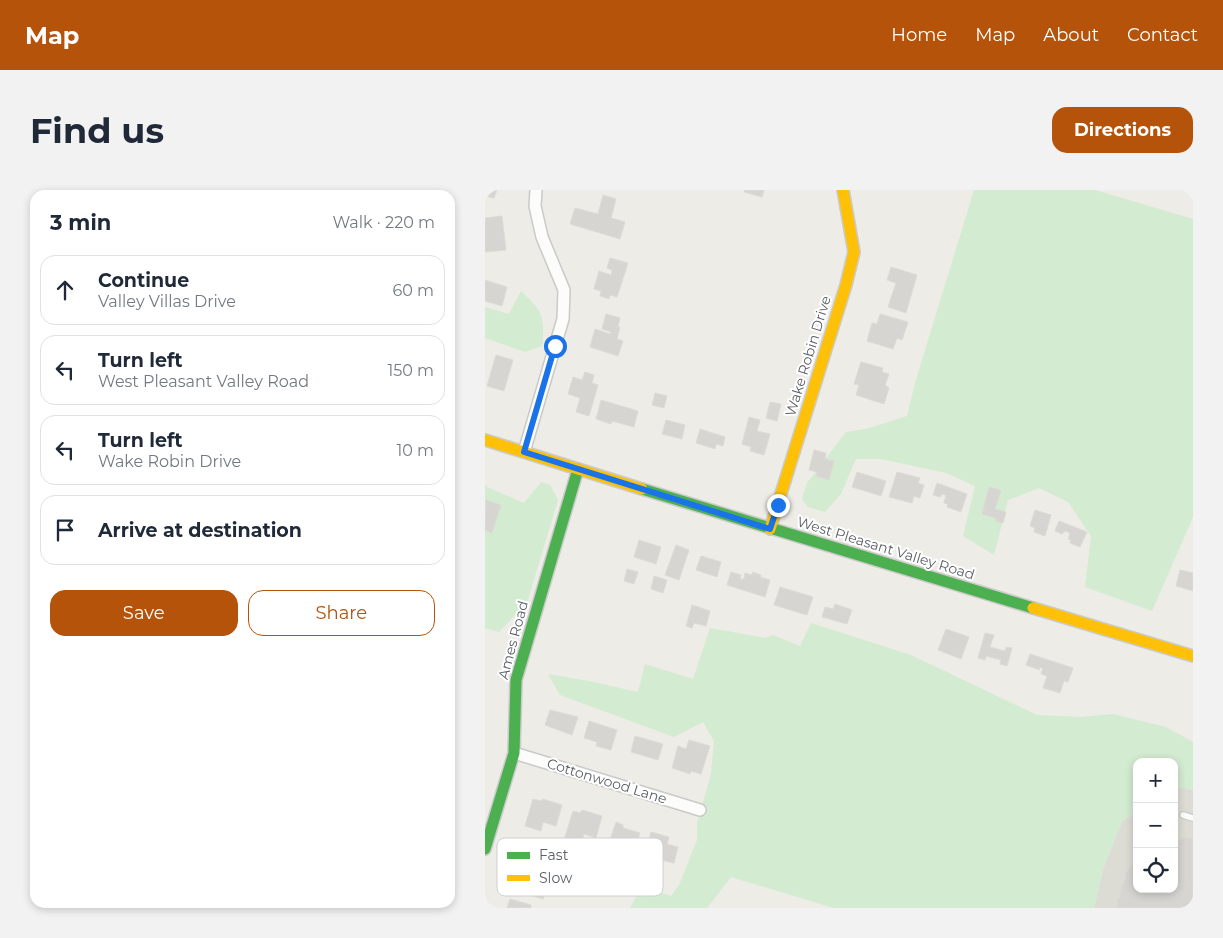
<!DOCTYPE html>
<html lang="en">
<head>
<meta charset="utf-8">
<style>
  body { margin:0; font-family:Montserrat,sans-serif; background:#f2f2f3; color:#1f2937 }
  .controls { position:absolute; right:15px; bottom:15px; display:grid; overflow:hidden; border-radius:10px; box-shadow:0 2px 8px #0003 }
  .controls button { width:45px; height:45px; display:grid; place-items:center; padding:0; border:0; border-bottom:1px solid #e0e1e3; background:#fff; color:#1f2937; font:25px sans-serif }
  .stop { position:absolute; width:15px; height:15px; margin:-11px; border:4px solid #1a73e8; border-radius:50%; background:#fff }
  .stop.end { background:#1a73e8; border-color:#fff; box-shadow:0 1px 5px #0008 }
  .list { margin:0; padding:0; list-style:none }
  h2 { display:flex; justify-content:space-between; align-items:center; height:65px; margin:0; padding:0 20px; font-size:21px }
  h2 small { font-size:16px; font-weight:400; color:#747a83 }
  .list li { display:grid; grid-template-columns:32px 1fr auto; gap:15px; align-items:center; box-sizing:border-box; height:70px; margin:0 10px 10px; padding:0 10px; border:1px solid #e0e1e3; border-radius:15px }
  .list b { display:block; font-size:19px; white-space:nowrap }
  .list p { margin:0; font-size:16px; white-space:nowrap; color:#747a83 }
  .list em { font-size:16px; font-style:normal; color:#747a83 }
  .actions { display:flex; gap:10px; padding:15px 20px }
  .actions a { flex:1; padding:11px 0; border:1px solid #b45309; border-radius:15px; text-align:center; font-size:18px; color:#b45309 }
  .actions .main { background:#b45309; color:#fff }
  .icon { flex:none; width:28px; height:28px; fill:none; stroke:currentColor; stroke-width:2; stroke-linecap:round; stroke-linejoin:round }
  .map { position:relative; flex:none; width:708px; height:718px; overflow:hidden; border-radius:15px }
  header { display:flex; align-items:center; gap:30px; box-sizing:border-box; height:70px; padding:0 25px; background:#b45309; color:#fff }
  header strong { font-size:24px }
  nav { display:flex; gap:28px; margin-inline-start:auto; font-size:18px }
  .intro { display:flex; align-items:center; justify-content:space-between; box-sizing:border-box; height:120px; padding:0 30px }
  h1 { margin:0; font-size:35px }
  .button { padding:12px 22px; border-radius:15px; background:#b45309; color:#fff; font-size:18px; font-weight:700 }
  main { display:flex; gap:30px; padding:0 30px }
  aside { flex:1; background:#fff; border-radius:15px; box-shadow:0 2px 8px #0003 }
  .map>svg:first-child { display:block }
  .education { fill:#dddcd4 }
  .green { fill:#d3ebd1 }
  .building { fill:#d6d5d1; stroke:#dcdbd6 }
  .lines { fill:none; stroke-linecap:round; stroke-linejoin:round }
  .lane-casing { stroke:#c9cac9; stroke-width:8 }
  .street-casing { stroke:#c9cac9; stroke-width:14 }
  .fast-casing { stroke:#cacbca; stroke-width:14 }
  .slow-casing { stroke:#cacbca; stroke-width:14 }
  .lane { stroke:#fcfcfb; stroke-width:5.5 }
  .street { stroke:#fcfcfb; stroke-width:11 }
  .fast { stroke:#4caf50; stroke-width:11 }
  .slow { stroke:#ffc107; stroke-width:11 }
  .route { stroke:#1a73e8; stroke-width:6 }
  .labels { text-anchor:middle; dominant-baseline:central; stroke-width:4; stroke-linejoin:round; paint-order:stroke }
  .street-label { font-size:14px; fill:#5b6066; stroke:#fff }
  .key { fill:#fff; stroke:#cecfd1; stroke-width:1 }
  .key-label { font-size:14px; fill:#5b6066 }
</style>
</head>
<body>
<header>
<strong>Map</strong>
<nav><a>Home</a><a>Map</a><a>About</a><a>Contact</a></nav>
</header>
<div class="intro"><h1>Find us</h1><a class="button">Directions</a></div>
<main>
<aside>
<h2>3 min<small>Walk · 220 m</small></h2>
<ul class="list">
<li><svg class="icon" aria-label="ahead" viewBox="0 0 24 24"><path d="M12 20V5M6 11l6-6 6 6"/></svg><div><b>Continue</b><p>Valley Villas Drive</p></div><em>60 m</em></li>
<li><svg class="icon" aria-label="left" viewBox="0 0 24 24"><path d="M17 20v-9H6M10 6l-5 5 5 5"/></svg><div><b>Turn left</b><p>West Pleasant Valley Road</p></div><em>150 m</em></li>
<li><svg class="icon" aria-label="left" viewBox="0 0 24 24"><path d="M17 20v-9H6M10 6l-5 5 5 5"/></svg><div><b>Turn left</b><p>Wake Robin Drive</p></div><em>10 m</em></li>
<li><svg class="icon" aria-label="arrive" viewBox="0 0 24 24"><path d="M6 21V4h12l-3 4 3 4H6"/></svg><div><b>Arrive at destination</b></div></li>
</ul>
<div class="actions"><a class="main">Save</a><a>Share</a></div>
</aside>
<div class="map">
<svg width="708" height="718" viewBox="0 0 708 718">
  <rect width="100%" height="100%" fill="#edece6"/>
  <!-- education -->
  <polygon class="education" points="695,597 708,600 708,718 609,718 618,679 637,631 652,622 652,699 689,699 689,600"/>
  <!-- green -->
  <g class="green">
    <polygon points="489,0 610,0 708,29 708,327 667,421 600,397 606,346 583,312 554,298 523,310 509,365 478,346 490,296 461,283 396,269 371,269 356,304 340,322 323,317 317,309 322,293 361,242 381,239 422,226 430,193"/>
    <path d="M36,101C58,122 60,126 57,156L40,162L0,148V117L24,124Z"/>
    <polygon points="56,292 65,295 73,310 42,413 14,442 0,438 0,294 2,297 39,313"/>
    <polygon points="326,433 426,465 552,525 595,527 628,524 681,537 708,552 708,600 695,597 689,600 689,572 652,572 652,622 637,631 618,679 609,718 349,718 246,687 222,718 145,718 157,696 186,706 194,695 212,650 212,633 226,584 229,551 218,532 189,547 75,505 63,484 104,491 153,502 160,474 208,489 225,438 280,448 288,445 315,456"/>
  </g>
  <!-- building -->
  <g class="building">
    <polygon points="0,0 12,0 9,8 0,6"/>
    <polygon points="260,0 279,0 277,7 259,2"/>
    <polygon points="118,5 131,9 126,28 140,32 135,49 85,34 90,18 113,24"/>
    <polygon points="17,26 21,60 0,62 0,28"/>
    <polygon points="125,68 143,73 132,107 125,105 124,109 115,106 116,101 109,99 114,81 126,85 127,80 122,78"/>
    <polygon points="406,77 432,85 421,123 403,117 411,93 402,90"/>
    <polygon points="0,90 22,97 17,116 0,111"/>
    <polygon points="121,124 135,128 133,137 135,137 132,149 138,151 133,166 105,157 110,139 125,144 126,142 117,139"/>
    <polygon points="395,124 423,132 417,150 412,148 408,159 382,151 387,133 392,134"/>
    <polygon points="11,165 28,170 19,201 2,196"/>
    <polygon points="376,172 398,178 397,182 404,184 400,195 404,198 399,214 371,205 374,195 369,194"/>
    <polygon points="100,182 109,185 107,193 113,195 104,226 91,222 95,208 83,204 88,187 97,190"/>
    <polygon points="170,203 182,206 179,218 167,215"/>
    <polygon points="116,210 153,221 149,237 127,231 126,234 111,229"/>
    <polygon points="285,212 296,214 292,231 281,228"/>
    <polygon points="264,227 275,230 272,241 285,244 279,265 265,261 266,257 257,254"/>
    <polygon points="181,230 200,235 197,249 177,244"/>
    <polygon points="215,239 240,247 238,256 231,254 230,259 211,253"/>
    <polygon points="329,260 341,263 340,269 349,271 344,290 331,286 332,282 324,280"/>
    <polygon points="372,282 401,291 396,306 367,297"/>
    <polygon points="412,282 435,288 433,293 439,295 435,308 429,306 427,313 404,307"/>
    <polygon points="452,293 482,304 476,322 462,317 463,314 459,313 461,305 457,304 455,307 448,305"/>
    <polygon points="504,297 516,300 510,319 521,322 518,333 510,331 511,328 497,324"/>
    <polygon points="1,310 16,315 7,343 0,340"/>
    <polygon points="550,320 566,325 560,346 549,342 550,338 545,336"/>
    <polygon points="574,331 602,342 595,357 585,353 586,350 583,349 585,343 580,341 577,344 570,341"/>
    <polygon points="154,350 176,357 171,374 149,367"/>
    <polygon points="191,355 204,360 194,390 180,385"/>
    <polygon points="216,366 236,372 232,387 211,380"/>
    <polygon points="142,379 153,382 149,394 139,391"/>
    <polygon points="695,380 708,383 708,401 691,396"/>
    <polygon points="246,382 256,385 255,389 259,389 260,383 267,385 268,382 276,385 275,387 285,390 280,407 242,395"/>
    <polygon points="169,386 182,390 178,403 166,399"/>
    <polygon points="295,397 328,407 322,425 289,415"/>
    <polygon points="350,414 367,420 362,434 337,427 340,417 348,419"/>
    <polygon points="207,415 225,421 221,436 209,433 207,438 201,436"/>
    <polygon points="461,439 484,447 476,469 453,460"/>
    <polygon points="500,443 509,445 505,457 520,461 521,457 527,458 522,476 515,474 516,470 501,466 500,470 493,468"/>
    <polygon points="545,464 588,478 583,492 579,491 575,503 558,498 562,486 556,484 558,478 554,477 555,480 541,475"/>
    <polygon points="65,520 93,527 87,545 60,535"/>
    <polygon points="104,531 132,540 126,560 111,556 112,552 99,548"/>
    <polygon points="150,546 178,554 173,570 146,562"/>
    <polygon points="204,550 225,556 216,584 206,581 205,584 187,578 193,556 201,559"/>
    <polygon points="48,609 56,611 58,609 77,615 71,636 58,632 56,641 40,636"/>
    <polygon points="97,620 117,626 111,648 99,644 96,655 79,650 88,621 95,623"/>
    <polygon points="131,632 138,635 138,638 155,643 150,659 125,650"/>
    <polygon points="166,642 184,647 182,654 193,657 189,673 176,670 173,681 158,677"/>
    <polygon points="698,647 707,648 708,650 708,718 632,718 632,709 635,708 636,697 640,689 640,683 652,669 652,699 689,699 689,650 697,649"/>
    <polygon points="36,672 56,678 53,688 64,691 58,709 30,700 32,691 30,691"/>
    <polygon points="25,709 46,715 46,718 22,718"/>
  </g>
  <g class="lines">
    <!-- lane casing -->
    <g class="lane-casing">
      <polyline id="lane" points="698,625 708,628"/>
    </g>
    <!-- street casing -->
    <g class="street-casing">
      <g id="street">
        <polyline points="39,262 78,129 79,100 57,47 50,16 51,0"/>
        <polyline points="29,563 215,620"/>
      </g>
    </g>
    <!-- fast casing -->
    <g class="fast-casing">
      <g id="fast">
        <polyline points="157,299 548,418"/>
        <polyline points="0,659 29,563 31,490 93,279"/>
      </g>
    </g>
    <!-- slow casing -->
    <g class="slow-casing">
      <g id="slow">
        <polyline points="0,250 157,299"/>
        <polyline points="285,339 361,95 369,62 358,0"/>
        <polyline points="548,418 708,466"/>
      </g>
    </g>
    <!-- lane -->
    <use href="#lane" class="lane"/>
    <!-- street -->
    <use href="#street" class="street"/>
    <!-- fast -->
    <use href="#fast" class="fast"/>
    <!-- slow -->
    <use href="#slow" class="slow"/>
  </g>
  <g class="lines">
    <!-- route -->
    <polyline class="route" points="70,156 39,262 285,339 293,315"/>
  </g>
  <g class="labels">
    <!-- street labels -->
    <g class="street-label">
      <text transform="translate(323 166) rotate(-73)">Wake Robin Drive</text>
      <text transform="translate(401 358) rotate(17)">West Pleasant Valley Road</text>
      <text transform="translate(28 450) rotate(-75)">Ames Road</text>
      <text transform="translate(122 591) rotate(17)">Cottonwood Lane</text>
    </g>
  </g>
  <!-- legend -->
  <rect x="12" y="648" width="166" height="58" rx="8" class="key"/>
  <rect x="22" y="662" width="23" height="7" fill="#4caf50"/>
  <rect x="22" y="685" width="23" height="6" fill="#ffc107"/>
  <g class="key-label">
    <text x="54" y="670">Fast</text>
    <text x="54" y="693">Slow</text>
  </g>
</svg>
<div class="controls">
<button>+</button>
<button>−</button>
<button><svg class="icon" aria-label="locate" viewBox="0 0 24 24"><circle cx="12" cy="12" r="6"/><path d="M12 2v4M12 18v4M2 12h4M18 12h4"/></svg></button>
</div>
<div class="stop" style="left:70px;top:156px"></div>
<div class="stop end" style="left:293px;top:315px"></div>
</div>
</main>
</body>
</html>
